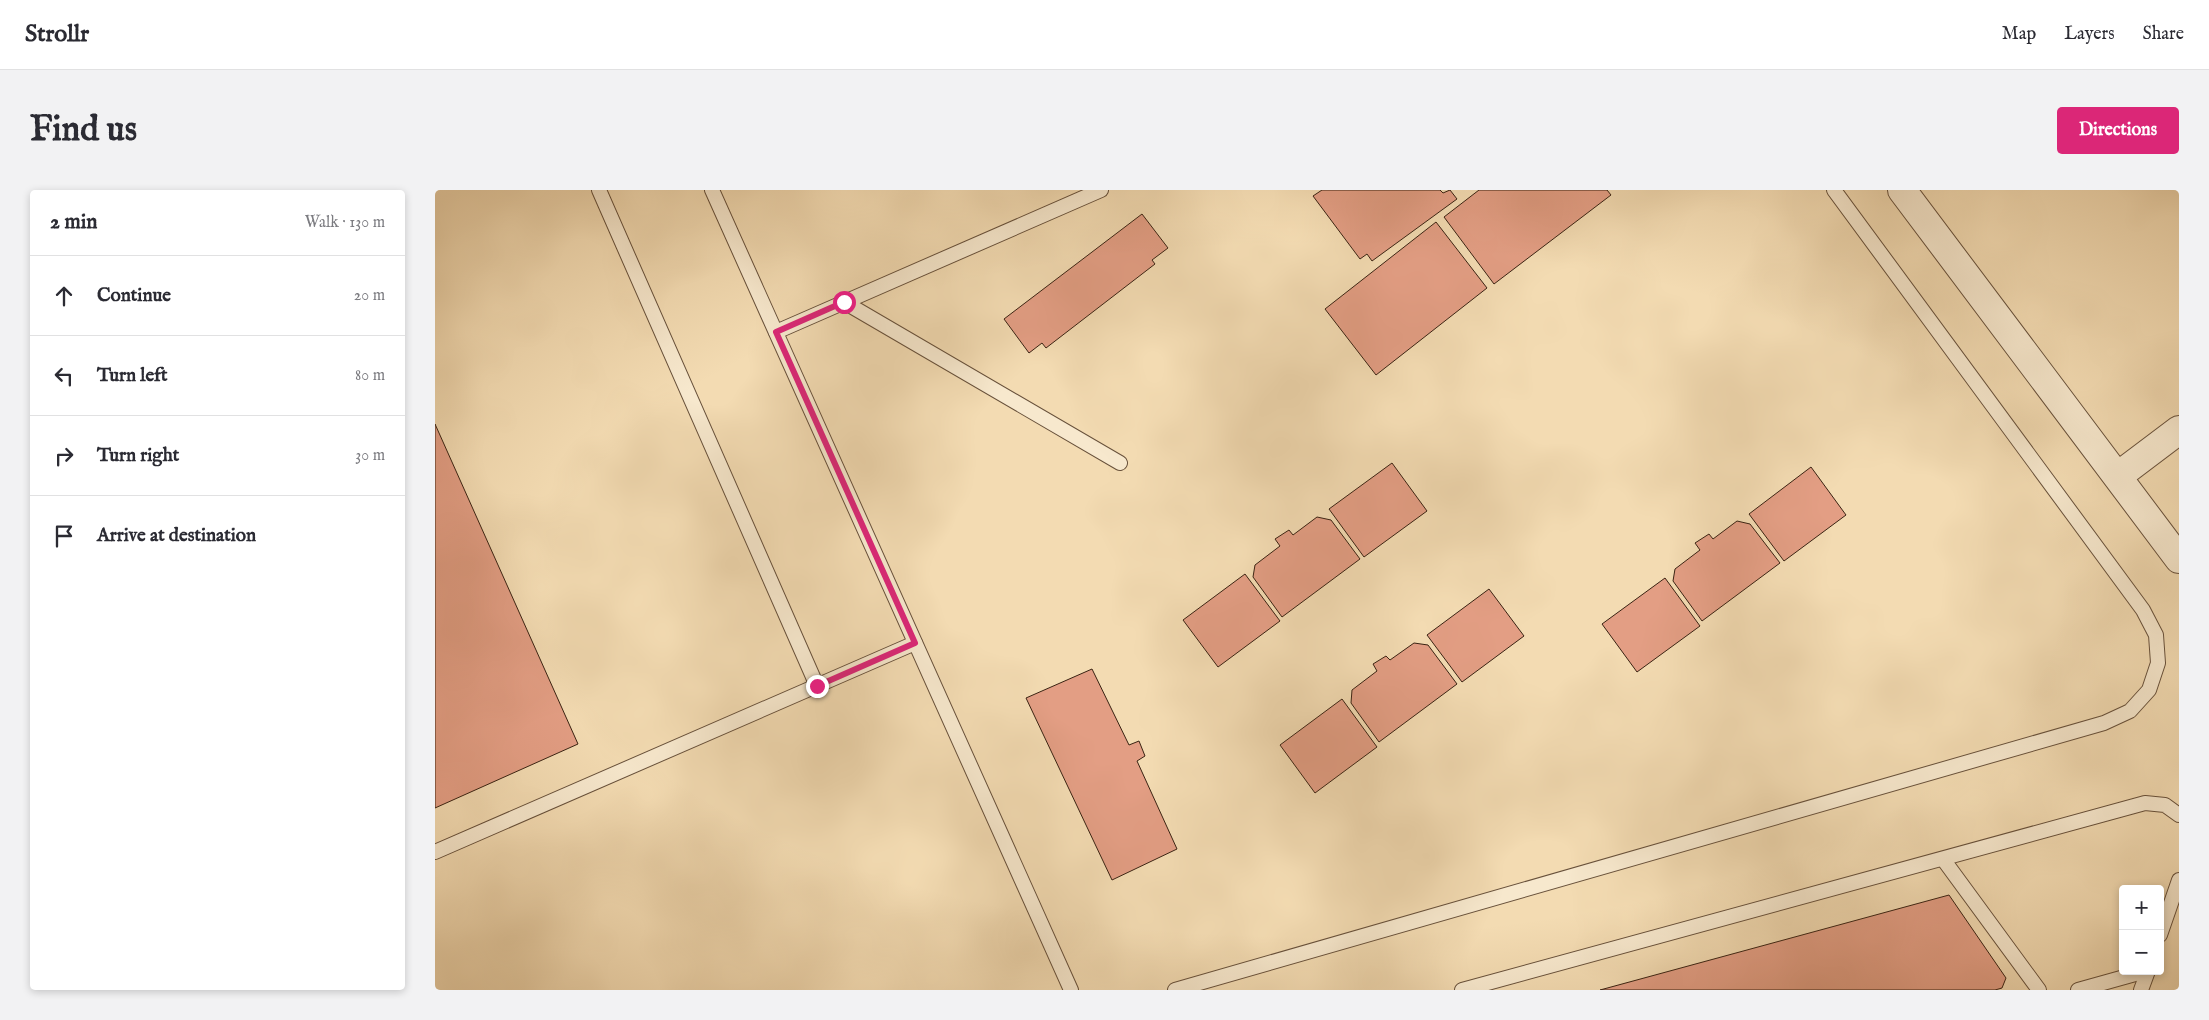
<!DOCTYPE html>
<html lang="en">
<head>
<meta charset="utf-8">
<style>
  body { margin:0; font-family:"IM FELL English",serif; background:#f2f2f3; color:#2b2b33 }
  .controls { position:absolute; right:15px; bottom:15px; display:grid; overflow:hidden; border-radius:5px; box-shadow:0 2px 8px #0003 }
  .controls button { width:45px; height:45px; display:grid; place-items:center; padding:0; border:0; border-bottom:1px solid #e1e1e2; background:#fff; color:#2b2b33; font:25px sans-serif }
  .stop { position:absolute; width:15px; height:15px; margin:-11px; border:4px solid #db2777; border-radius:50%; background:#fff }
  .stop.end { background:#db2777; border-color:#fff; box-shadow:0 1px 5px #0008 }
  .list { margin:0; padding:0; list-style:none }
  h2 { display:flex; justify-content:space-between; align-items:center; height:65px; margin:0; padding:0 20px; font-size:21px }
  h2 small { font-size:16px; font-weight:400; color:#7c7c81 }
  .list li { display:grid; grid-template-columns:32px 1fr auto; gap:15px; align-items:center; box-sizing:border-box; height:80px; padding:0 20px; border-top:1px solid #e1e1e2 }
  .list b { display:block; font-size:19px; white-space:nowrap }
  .list em { font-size:16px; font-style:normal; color:#7c7c81 }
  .icon { flex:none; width:28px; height:28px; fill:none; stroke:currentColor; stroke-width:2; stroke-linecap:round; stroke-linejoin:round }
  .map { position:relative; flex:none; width:1744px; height:800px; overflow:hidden; border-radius:5px }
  header { display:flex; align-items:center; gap:30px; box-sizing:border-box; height:70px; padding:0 25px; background:#fff; border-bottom:1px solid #e1e1e2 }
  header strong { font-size:24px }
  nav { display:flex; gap:28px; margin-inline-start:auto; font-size:18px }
  .intro { display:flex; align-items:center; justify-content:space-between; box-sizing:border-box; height:120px; padding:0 30px }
  h1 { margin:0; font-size:35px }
  .button { padding:12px 22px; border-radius:5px; background:#db2777; color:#fff; font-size:18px; font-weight:700 }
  main { display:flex; gap:30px; padding:0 30px }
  aside { flex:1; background:#fff; border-radius:5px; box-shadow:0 2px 8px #0003 }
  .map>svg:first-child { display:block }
  .building { fill:#e39e84; stroke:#3a2313 }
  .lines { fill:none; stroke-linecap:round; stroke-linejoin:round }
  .lane-casing { stroke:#68513b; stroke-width:16 }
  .street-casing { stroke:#68513b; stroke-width:30 }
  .lane { stroke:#f7e8cd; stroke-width:14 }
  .street { stroke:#f7e8cd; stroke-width:28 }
  .route { stroke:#db2777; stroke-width:6 }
</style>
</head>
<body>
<header>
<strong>Strollr</strong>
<nav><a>Map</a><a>Layers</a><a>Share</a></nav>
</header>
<div class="intro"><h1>Find us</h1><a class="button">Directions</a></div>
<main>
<aside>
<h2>2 min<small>Walk · 130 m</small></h2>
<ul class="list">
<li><svg class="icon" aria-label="ahead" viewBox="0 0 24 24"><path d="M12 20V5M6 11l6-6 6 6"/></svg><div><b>Continue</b></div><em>20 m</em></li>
<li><svg class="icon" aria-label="left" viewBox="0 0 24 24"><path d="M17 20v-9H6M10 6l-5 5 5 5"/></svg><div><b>Turn left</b></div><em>80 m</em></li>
<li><svg class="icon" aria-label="right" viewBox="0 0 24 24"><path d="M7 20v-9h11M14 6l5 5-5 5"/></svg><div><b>Turn right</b></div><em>30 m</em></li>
<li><svg class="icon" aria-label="arrive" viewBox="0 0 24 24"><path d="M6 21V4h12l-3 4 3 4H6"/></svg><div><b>Arrive at destination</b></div></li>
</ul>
</aside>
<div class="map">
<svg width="1744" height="800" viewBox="0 0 1744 800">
  <rect width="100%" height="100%" fill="#f3dbb2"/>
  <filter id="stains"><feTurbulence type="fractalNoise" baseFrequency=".004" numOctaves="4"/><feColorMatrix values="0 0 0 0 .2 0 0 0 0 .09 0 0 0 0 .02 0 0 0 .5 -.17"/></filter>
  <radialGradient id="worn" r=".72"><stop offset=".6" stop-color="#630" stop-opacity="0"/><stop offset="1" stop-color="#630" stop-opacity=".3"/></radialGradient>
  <!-- building -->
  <g class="building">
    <polygon points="887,0 1005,0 1008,3 1015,0 1022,9 937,71 932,64 925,69 878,6"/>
    <polygon points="1044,0 1172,0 1176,5 1059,94 1009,27"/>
    <polygon points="707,24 733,58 717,70 720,74 611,158 607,153 594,163 569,129"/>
    <polygon points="1001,32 1052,98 941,185 890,119"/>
    <polygon points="0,234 143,554 0,618"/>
    <polygon points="957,273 992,321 929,367 894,319"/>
    <polygon points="1376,277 1411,325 1349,371 1314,324"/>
    <polygon points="882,327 896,330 925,369 847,427 818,387 820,375 845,356 840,349 854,340 858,345"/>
    <polygon points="1302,331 1315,334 1345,373 1267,431 1238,391 1240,379 1265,360 1260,353 1274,344 1278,349"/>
    <polygon points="810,384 845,431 783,477 748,430"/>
    <polygon points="1230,388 1265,436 1202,482 1167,434"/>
    <polygon points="1054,399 1089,446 1027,492 992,445"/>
    <polygon points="979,453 993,455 1022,494 944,552 916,513 917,500 942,481 938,474 951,466 955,470"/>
    <polygon points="657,479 694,555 704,551 710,566 702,571 742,659 677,690 591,508"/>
    <polygon points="907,509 942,557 880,603 845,555"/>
    <polygon points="1514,705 1571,788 1567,798 1560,800 1165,800"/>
  </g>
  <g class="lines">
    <!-- lane casing -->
    <g class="lane-casing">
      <g id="lane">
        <polyline points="164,0 382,496"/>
        <polyline points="277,0 636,800"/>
        <polyline points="409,112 685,273"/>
        <polyline points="341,142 666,0"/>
        <polyline points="0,662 480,453"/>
        <polyline points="1508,669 1604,800"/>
        <polyline points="1725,745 1744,690"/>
        <polyline points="740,800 1669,533 1695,521 1714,500 1723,473 1721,445 1708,420 1399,0"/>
        <polyline points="1027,800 1710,613 1730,615 1744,625"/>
        <polyline points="1643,800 1711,781"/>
        <polyline points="1706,800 1713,781"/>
      </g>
    </g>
    <!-- street casing -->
    <g class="street-casing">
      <g id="street">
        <polyline points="1467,0 1744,369"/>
        <polyline points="1683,286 1744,240"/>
      </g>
    </g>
    <!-- lane -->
    <use href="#lane" class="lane"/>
    <!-- street -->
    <use href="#street" class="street"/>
  </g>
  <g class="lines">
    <!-- route -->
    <polyline class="route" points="382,496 480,453 341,142 409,112"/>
  </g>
  <rect width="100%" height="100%" filter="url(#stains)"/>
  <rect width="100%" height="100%" fill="url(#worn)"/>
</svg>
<div class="controls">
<button>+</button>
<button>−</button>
</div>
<div class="stop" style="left:409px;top:112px"></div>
<div class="stop end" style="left:382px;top:496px"></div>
</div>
</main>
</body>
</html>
